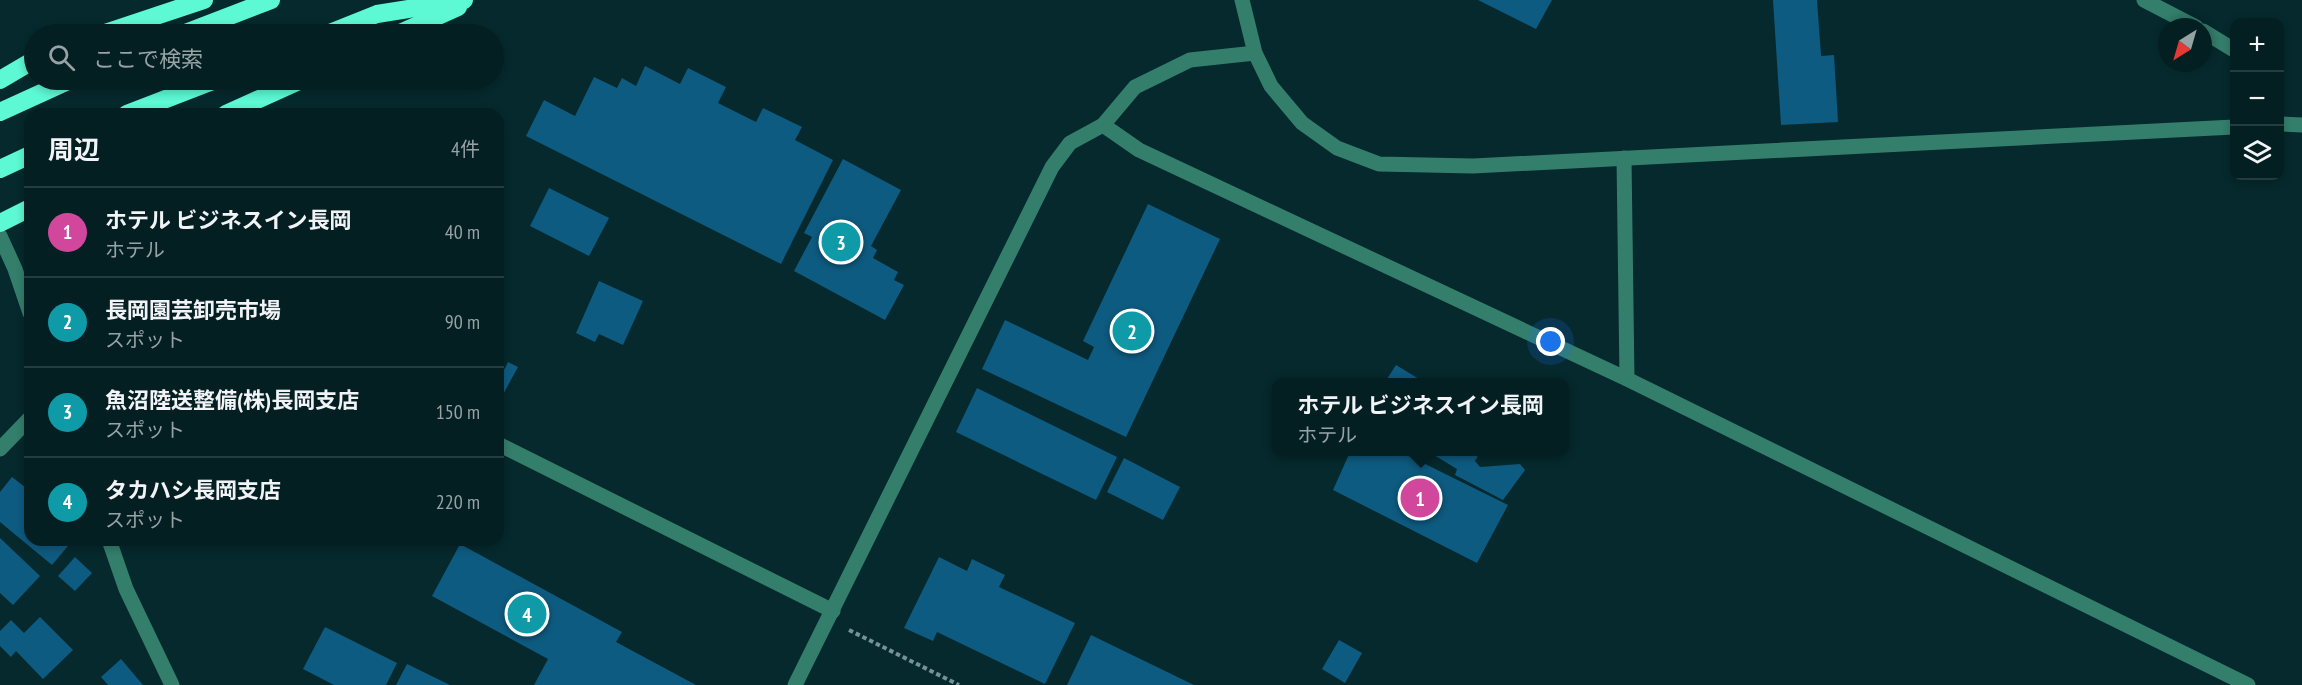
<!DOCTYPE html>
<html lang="ja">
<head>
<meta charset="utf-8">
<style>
  body { margin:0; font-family:"PT Sans Narrow","Noto Sans JP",sans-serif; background:#0d272a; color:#f1f3f6 }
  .controls { position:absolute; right:18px; top:18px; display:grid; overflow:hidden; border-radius:12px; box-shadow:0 3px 9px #0003 }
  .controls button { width:54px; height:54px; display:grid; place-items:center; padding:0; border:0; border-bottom:2px solid #253d40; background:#041f22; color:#f1f3f6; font:30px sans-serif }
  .compass { position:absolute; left:2158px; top:18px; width:54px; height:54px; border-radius:50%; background:#041f22; box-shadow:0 3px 9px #0003; rotate:217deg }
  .you { position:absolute; left:1551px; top:342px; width:21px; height:21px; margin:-15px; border:4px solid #fff; border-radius:50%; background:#1a73e8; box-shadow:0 0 0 9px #1a73e833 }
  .badge { display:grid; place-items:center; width:39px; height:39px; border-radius:50%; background:#b45309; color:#fff; font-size:20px; font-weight:700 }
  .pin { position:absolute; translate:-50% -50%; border:3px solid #fff; box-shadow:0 2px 6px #0006 }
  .popup { position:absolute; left:1272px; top:378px; width:297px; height:78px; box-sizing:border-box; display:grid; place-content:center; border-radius:12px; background:#041f22; filter:drop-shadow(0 2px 4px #0005); font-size:20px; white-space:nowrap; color:#97a2a5 }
  .popup b { font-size:22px; color:#f1f3f6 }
  .popup::after { content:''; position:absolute; left:50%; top:100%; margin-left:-12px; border:12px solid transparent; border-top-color:#041f22 }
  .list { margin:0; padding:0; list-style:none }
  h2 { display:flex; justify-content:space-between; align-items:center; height:78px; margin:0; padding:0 24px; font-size:26px }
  h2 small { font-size:20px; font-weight:400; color:#97a2a5 }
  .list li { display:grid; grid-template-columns:39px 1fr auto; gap:18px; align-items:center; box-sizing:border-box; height:90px; padding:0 24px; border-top:2px solid #253d40 }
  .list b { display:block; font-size:22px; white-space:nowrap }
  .list p { margin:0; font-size:20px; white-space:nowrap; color:#97a2a5 }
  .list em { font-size:20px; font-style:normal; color:#97a2a5 }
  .icon { flex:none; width:33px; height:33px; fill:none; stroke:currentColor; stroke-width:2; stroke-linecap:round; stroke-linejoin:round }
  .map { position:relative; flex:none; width:2302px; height:685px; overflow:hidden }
  .search { position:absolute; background:#041f22; box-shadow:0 3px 9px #0003; left:24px; top:24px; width:480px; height:66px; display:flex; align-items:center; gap:15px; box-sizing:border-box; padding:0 21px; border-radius:33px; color:#97a2a5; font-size:22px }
  .panel { position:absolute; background:#041f22; box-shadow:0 3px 9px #0003; left:24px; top:108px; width:480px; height:438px; border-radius:18px }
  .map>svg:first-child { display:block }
  .building { fill:#0e5b81 }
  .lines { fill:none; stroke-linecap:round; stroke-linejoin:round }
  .path { stroke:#759296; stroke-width:4; stroke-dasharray:4.5 3; stroke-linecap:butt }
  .minor { stroke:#347e6c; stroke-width:15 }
  .highway { stroke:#5df8d4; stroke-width:18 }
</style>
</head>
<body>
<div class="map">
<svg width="2302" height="685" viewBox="0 0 2302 685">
  <rect width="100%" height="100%" fill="#05292d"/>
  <!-- building -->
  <g class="building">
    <polygon points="1478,0 1552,0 1536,29"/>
    <polygon points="1773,0 1817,0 1821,56 1834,55 1838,122 1781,125"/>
    <polygon points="645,66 680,84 688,68 726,87 718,103 756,122 763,108 802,127 795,140 833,160 781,264 526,136 544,100 575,116 594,77 617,88 622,78 636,86"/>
    <polygon points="843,159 901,190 871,246 877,250 873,258 898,272 894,280 904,285 885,320 794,271 812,237 804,233"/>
    <polygon points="549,188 609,218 589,256 530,226"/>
    <polygon points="1148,204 1220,239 1126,437 982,369 1005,320 1088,360 1094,347 1083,341"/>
    <polygon points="599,281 643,301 623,345 599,334 595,342 576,333"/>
    <polygon points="508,362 518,367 500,400 498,399 498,369 503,372"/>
    <polygon points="1396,365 1424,382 1385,382"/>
    <polygon points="977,388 1117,457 1096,500 956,432"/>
    <polygon points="1350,452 1401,452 1508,505 1477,563 1333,490"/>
    <polygon points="1429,452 1480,452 1475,461 1480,467 1520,464 1525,470 1503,500 1455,475 1457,469"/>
    <polygon points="1124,458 1180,487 1163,520 1107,492"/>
    <polygon points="12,477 30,491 30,540 73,540 52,565 0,522 0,492"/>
    <polygon points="0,538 40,576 13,605 0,593"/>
    <polygon points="460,544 622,632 616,642 696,685 534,685 548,659 432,596"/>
    <polygon points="75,557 92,573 75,591 58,576"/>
    <polygon points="939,557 967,571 972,559 1005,575 999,587 1075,623 1045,684 937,632 933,641 904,628"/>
    <polygon points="40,617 73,650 43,679 16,651 11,657 0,646 0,631 11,620 24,633"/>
    <polygon points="325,627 397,663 386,685 334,685 303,669"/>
    <polygon points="1091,635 1194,685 1067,685"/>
    <polygon points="1339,640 1362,653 1345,683 1322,669"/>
    <polygon points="121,659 143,685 108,685 101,677"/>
    <polygon points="407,664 450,685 396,685"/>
  </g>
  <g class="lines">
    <!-- path -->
    <polyline class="path" points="849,630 959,685"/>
    <!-- minor -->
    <g class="minor">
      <polyline points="1242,0 1255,53 1271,86 1302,123 1337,148 1379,164 1473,166 2234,127"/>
      <polyline points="2144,0 2196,27"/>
      <polyline points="2203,31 2234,50"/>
      <polyline points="2280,124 2302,125"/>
      <polyline points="1103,125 1139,150 1627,379 2248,685"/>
      <polyline points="1624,158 1627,379"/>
      <polyline points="0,236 15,269 30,313"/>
      <polyline points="498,444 833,611"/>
      <polyline points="0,449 30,418"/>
      <polyline points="109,540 126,589 172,685"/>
      <polyline points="795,685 1052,167 1070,143 1103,125 1135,87 1190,60 1255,53"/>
    </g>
    <!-- highway -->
    <g class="highway">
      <polyline points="102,34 204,0"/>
      <polyline points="183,34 271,0"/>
      <polyline points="327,34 377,14 464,0"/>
      <polyline points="398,34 458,7"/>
      <polyline points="0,80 34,60"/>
      <polyline points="0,112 70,80"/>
      <polyline points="127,114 215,80"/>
      <polyline points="226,114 301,80"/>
      <polyline points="0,169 30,155"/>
      <polyline points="0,223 30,208"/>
    </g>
  </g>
</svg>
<div class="controls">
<button>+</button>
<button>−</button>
<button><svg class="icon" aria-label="layers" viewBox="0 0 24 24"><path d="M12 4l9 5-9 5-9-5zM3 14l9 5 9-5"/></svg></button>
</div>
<svg class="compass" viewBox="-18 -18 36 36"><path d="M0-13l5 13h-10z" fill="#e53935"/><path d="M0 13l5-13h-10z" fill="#97a2a5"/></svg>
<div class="you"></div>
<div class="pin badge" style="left:1420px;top:498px;background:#d1479c">1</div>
<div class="popup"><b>ホテル ビジネスイン長岡</b>ホテル</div>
<div class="pin badge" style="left:1132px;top:331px;background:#0f9aa8">2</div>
<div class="pin badge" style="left:841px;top:242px;background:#0f9aa8">3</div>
<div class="pin badge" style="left:527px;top:614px;background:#0f9aa8">4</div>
<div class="search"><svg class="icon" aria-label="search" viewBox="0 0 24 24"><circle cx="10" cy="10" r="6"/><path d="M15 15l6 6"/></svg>ここで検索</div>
<section class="panel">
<h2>周辺<small>4件</small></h2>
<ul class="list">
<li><span class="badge" style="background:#d1479c">1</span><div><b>ホテル ビジネスイン長岡</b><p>ホテル</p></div><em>40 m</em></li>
<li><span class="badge" style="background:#0f9aa8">2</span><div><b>長岡園芸卸売市場</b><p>スポット</p></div><em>90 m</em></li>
<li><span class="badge" style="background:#0f9aa8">3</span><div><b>魚沼陸送整備(株)長岡支店</b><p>スポット</p></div><em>150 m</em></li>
<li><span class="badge" style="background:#0f9aa8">4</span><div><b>タカハシ長岡支店</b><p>スポット</p></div><em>220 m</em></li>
</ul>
</section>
</div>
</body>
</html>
